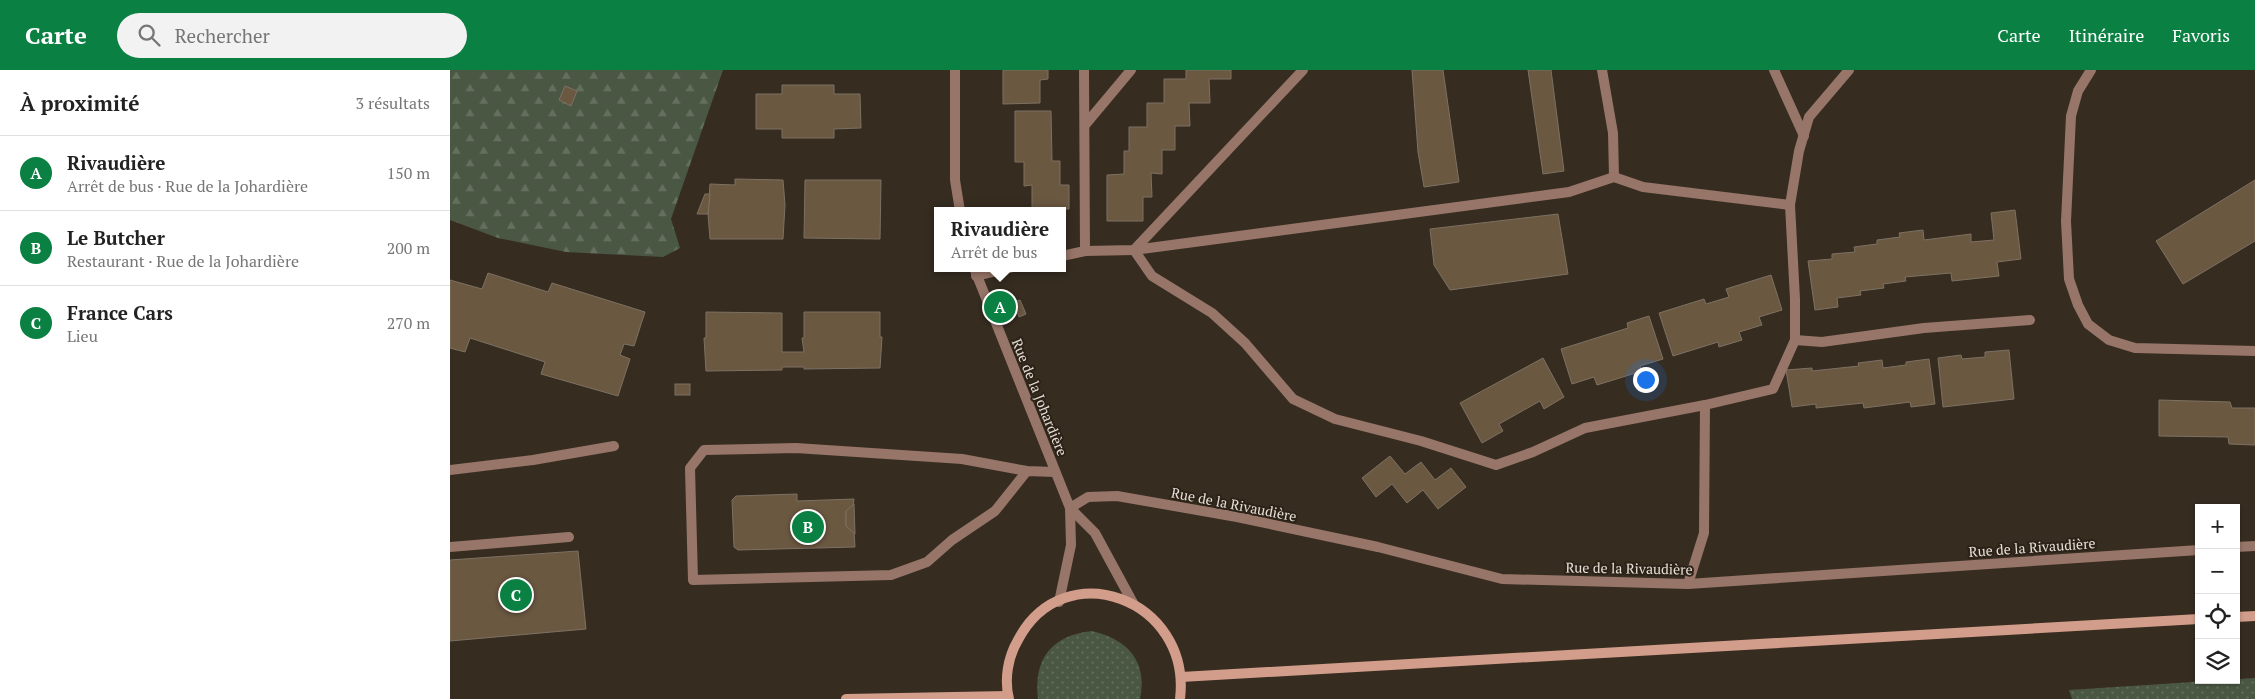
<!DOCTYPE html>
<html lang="fr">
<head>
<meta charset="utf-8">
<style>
  body { margin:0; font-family:"PT Serif",serif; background:#f2f2f2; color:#222 }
  .controls { position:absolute; right:15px; bottom:15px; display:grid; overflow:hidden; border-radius:0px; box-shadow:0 1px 4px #0004 }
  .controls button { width:45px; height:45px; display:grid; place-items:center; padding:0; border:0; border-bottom:1px solid #e0e0e0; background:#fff; color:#222; font:25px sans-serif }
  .you { position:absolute; left:1195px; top:309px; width:18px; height:18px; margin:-12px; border:4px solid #fff; border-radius:50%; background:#1a73e8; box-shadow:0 0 0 8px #1a73e833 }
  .badge { display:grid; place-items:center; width:32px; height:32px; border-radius:50%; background:#0b8043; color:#fff; font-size:16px; font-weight:700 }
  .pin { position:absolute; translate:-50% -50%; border:2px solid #fff; box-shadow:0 1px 5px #0006 }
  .popup { position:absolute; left:484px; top:137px; width:132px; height:65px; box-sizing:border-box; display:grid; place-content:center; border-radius:0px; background:#fff; filter:drop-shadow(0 1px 4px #0005); font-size:16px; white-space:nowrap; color:#767676 }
  .popup b { font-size:19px; color:#222 }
  .popup::after { content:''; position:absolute; left:50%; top:100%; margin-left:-10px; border:10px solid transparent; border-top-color:#fff }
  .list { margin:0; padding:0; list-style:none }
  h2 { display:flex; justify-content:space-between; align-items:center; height:65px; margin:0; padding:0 20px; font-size:21px }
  h2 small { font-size:16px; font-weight:400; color:#767676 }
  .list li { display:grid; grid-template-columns:32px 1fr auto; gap:15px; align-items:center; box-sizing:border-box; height:75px; padding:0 20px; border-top:1px solid #e0e0e0 }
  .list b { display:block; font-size:19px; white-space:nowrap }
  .list p { margin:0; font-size:16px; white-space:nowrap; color:#767676 }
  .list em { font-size:16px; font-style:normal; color:#767676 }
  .icon { flex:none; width:28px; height:28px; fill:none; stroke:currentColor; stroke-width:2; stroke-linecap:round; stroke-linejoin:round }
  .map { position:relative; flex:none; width:1805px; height:629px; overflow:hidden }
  header { display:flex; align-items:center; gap:30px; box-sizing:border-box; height:70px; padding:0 25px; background:#0b8043; color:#fff }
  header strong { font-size:24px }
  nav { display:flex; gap:28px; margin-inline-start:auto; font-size:18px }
  .search { width:350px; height:45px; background:#f2f2f2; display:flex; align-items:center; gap:12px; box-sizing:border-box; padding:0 18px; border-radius:28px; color:#767676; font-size:19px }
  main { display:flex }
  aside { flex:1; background:#fff }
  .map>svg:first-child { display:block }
  .grass { fill:url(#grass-dots) }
  .forest { fill:url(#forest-firs) }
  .building { fill:#6b5841; stroke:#7d7163 }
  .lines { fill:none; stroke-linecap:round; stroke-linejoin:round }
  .service { stroke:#977569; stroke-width:10 }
  .minor { stroke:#977569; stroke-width:10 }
  .tertiary { stroke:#977569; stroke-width:10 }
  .secondary { stroke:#d29d8a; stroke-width:10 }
  .labels { text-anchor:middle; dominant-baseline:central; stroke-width:4; stroke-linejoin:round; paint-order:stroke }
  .street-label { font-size:14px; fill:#e6dfd7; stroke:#2c2217 }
</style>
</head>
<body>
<header>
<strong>Carte</strong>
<div class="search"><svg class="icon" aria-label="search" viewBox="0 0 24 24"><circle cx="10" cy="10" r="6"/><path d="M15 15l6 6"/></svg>Rechercher</div>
<nav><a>Carte</a><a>Itinéraire</a><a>Favoris</a></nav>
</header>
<main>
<aside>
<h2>À proximité<small>3 résultats</small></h2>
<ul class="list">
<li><span class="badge">A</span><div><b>Rivaudière</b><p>Arrêt de bus · Rue de la Johardière</p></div><em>150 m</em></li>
<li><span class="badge">B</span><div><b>Le Butcher</b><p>Restaurant · Rue de la Johardière</p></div><em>200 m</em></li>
<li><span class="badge">C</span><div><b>France Cars</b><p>Lieu</p></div><em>270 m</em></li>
</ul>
</aside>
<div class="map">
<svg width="1805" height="629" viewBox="0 0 1805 629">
  <defs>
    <pattern id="grass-dots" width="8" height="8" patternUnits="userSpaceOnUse" patternTransform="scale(1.25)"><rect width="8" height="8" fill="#4a5843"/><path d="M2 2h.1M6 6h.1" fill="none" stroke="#64705d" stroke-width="1.8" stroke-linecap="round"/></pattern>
    <pattern id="forest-firs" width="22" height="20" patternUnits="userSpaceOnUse" patternTransform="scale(1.25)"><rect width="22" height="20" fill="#4a5843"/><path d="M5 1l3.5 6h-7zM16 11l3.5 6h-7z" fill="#64705d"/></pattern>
  </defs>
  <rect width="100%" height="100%" fill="#362c20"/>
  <!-- grass -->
  <g class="grass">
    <path d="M642,561C677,569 698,591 690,629H588C583,589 602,565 642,561Z"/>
    <polygon points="1805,608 1805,629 1622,629 1619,620"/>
  </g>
  <!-- forest -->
  <polygon class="forest" points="0,0 273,0 221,149 230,178 213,187 116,182 48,168 0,150"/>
  <!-- building -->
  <g class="building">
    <polygon points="553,0 598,0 598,9 590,10 590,33 553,34"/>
    <polygon points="736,0 781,0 781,9 759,9 760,33 739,33 740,56 725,56 725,80 712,80 712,104 701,103 702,127 693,127 693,151 657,151 657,105 674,104 674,81 679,81 679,57 697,57 697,33 714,33 714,9 736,9"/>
    <polygon points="962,0 993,0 1009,112 974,117 968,82"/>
    <polygon points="1078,0 1101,0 1114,101 1093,104"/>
    <polygon points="332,15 384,15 384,24 410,24 411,58 384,59 384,68 332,68 332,59 306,59 306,24 332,24"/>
    <polygon points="115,16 127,21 121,36 109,30"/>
    <polygon points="565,41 601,41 602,91 610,91 610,115 619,115 619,139 582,139 582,115 574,116 574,92 565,92"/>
    <polygon points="285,109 333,110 335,135 333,169 260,169 258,144 260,114 285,115"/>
    <polygon points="355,110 431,110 430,169 354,168"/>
    <polygon points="1805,110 1805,171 1733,214 1706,171"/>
    <polygon points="255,124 260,124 258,144 247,144"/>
    <polygon points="1565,140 1571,189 1547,192 1549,206 1502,211 1501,203 1455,207 1456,211 1433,214 1434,218 1410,221 1411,225 1387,228 1388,237 1365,240 1358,191 1382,189 1382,184 1405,182 1404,177 1427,174 1427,170 1450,167 1449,163 1473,160 1474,170 1521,164 1521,172 1544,170 1541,143"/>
    <polygon points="1108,144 1118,204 1000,220 984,195 980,159"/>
    <polygon points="38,203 98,222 102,213 195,242 184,276 174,274 170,285 180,289 168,326 91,304 95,292 20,268 15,282 0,278 0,210 32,219"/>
    <polygon points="1321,205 1332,240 1309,247 1312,255 1289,262 1292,270 1269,277 1268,272 1223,286 1209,243 1254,229 1256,234 1279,227 1276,219"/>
    <polygon points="570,230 576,244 569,247 564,232"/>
    <polygon points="256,242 332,243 332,282 354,282 352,268 354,268 354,242 430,242 430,267 432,267 430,298 354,299 354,297 332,297 332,300 256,301 254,268 256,268"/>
    <polygon points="1199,246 1213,289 1190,296 1192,301 1147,315 1144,307 1122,314 1111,279 1178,258 1177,253"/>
    <polygon points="1559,280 1564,329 1493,337 1488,288 1511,285 1512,289 1535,287 1535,282"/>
    <polygon points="1093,288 1114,327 1094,339 1090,331 1049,354 1053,361 1032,373 1010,333"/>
    <polygon points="1479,289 1485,334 1461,337 1460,332 1414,338 1413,333 1366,338 1366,334 1342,337 1336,300 1362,298 1362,301 1409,296 1408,293 1432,290 1433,298 1456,295 1456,292"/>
    <rect x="225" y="314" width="15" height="11"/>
    <polygon points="1709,330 1780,332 1782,338 1805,338 1805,375 1779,374 1778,367 1709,366"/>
    <polygon points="940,386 955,404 971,392 985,410 1001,398 1016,417 988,439 973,420 957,433 942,414 926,427 912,408"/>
    <polygon points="347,424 347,431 404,429 403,437 396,441 396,456 404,461 405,477 288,480 284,477 282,430 286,426"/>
    <polygon points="404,434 405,464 396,456 396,441"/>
    <polygon points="128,481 136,559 0,571 0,490"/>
  </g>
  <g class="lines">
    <!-- service -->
    <g class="service">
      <polyline points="1641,0 1628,21 1621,46 1616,151 1619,209 1628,235 1638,254 1659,270 1685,278 1805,281"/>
      <polyline points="0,400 83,390 164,376"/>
      <polyline points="577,401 545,441 502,470 477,492 441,505 243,510 240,398 254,380 346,378 512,389 577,401 605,402"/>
      <polyline points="0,477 119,467"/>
    </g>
    <!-- minor -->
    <g class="minor">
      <polyline points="853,0 684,180 702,206 762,243 795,273 843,329 885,349 971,371 1046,395 1083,382 1135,358 1255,335"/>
      <polyline points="1152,0 1163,63 1164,107"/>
      <polyline points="1324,0 1354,66"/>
      <polyline points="635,55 681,0"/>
      <polyline points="635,181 684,180 1119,122 1164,107 1193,117 1340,135"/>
      <polyline points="612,186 635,181 634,0"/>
      <polyline points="526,206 560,198"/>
      <polyline points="1345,270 1372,272 1474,258 1580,250"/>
      <polyline points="620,438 638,427 667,426 787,447 928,477 1052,509 1238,514 1749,480"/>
      <polyline points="1786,477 1805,476"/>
      <polyline points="1238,514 1254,463 1255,335 1323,319 1345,270 1345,229 1340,135 1349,81 1359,47 1399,0"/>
    </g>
    <!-- tertiary -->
    <g class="tertiary">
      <polyline points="505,0 505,110 510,141"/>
      <polyline points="524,198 620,438 621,475 609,532"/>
      <polyline points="620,438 645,463 683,533"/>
    </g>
    <!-- secondary -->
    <g class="secondary">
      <polyline points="1786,547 1805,546"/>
      <polyline points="731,607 1749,549"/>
      <polyline points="396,629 558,626"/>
      <path d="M559,629C554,609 558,587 568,570C614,482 742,529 730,629"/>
    </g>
  </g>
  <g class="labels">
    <!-- street labels -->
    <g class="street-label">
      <text transform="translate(590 327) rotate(68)">Rue de la Johardière</text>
      <text transform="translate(784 434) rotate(11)">Rue de la Rivaudière</text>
      <text transform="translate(1582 477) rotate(-4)">Rue de la Rivaudière</text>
      <text transform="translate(1179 498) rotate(1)">Rue de la Rivaudière</text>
    </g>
  </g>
</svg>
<div class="controls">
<button>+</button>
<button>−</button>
<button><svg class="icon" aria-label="locate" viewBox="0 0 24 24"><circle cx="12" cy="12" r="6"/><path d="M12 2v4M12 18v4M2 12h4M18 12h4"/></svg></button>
<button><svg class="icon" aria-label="layers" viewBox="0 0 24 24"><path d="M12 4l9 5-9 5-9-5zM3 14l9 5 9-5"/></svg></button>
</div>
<div class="you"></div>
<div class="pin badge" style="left:550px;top:237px">A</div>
<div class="popup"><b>Rivaudière</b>Arrêt de bus</div>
<div class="pin badge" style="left:358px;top:457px">B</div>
<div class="pin badge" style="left:66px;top:525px">C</div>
</div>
</main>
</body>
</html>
